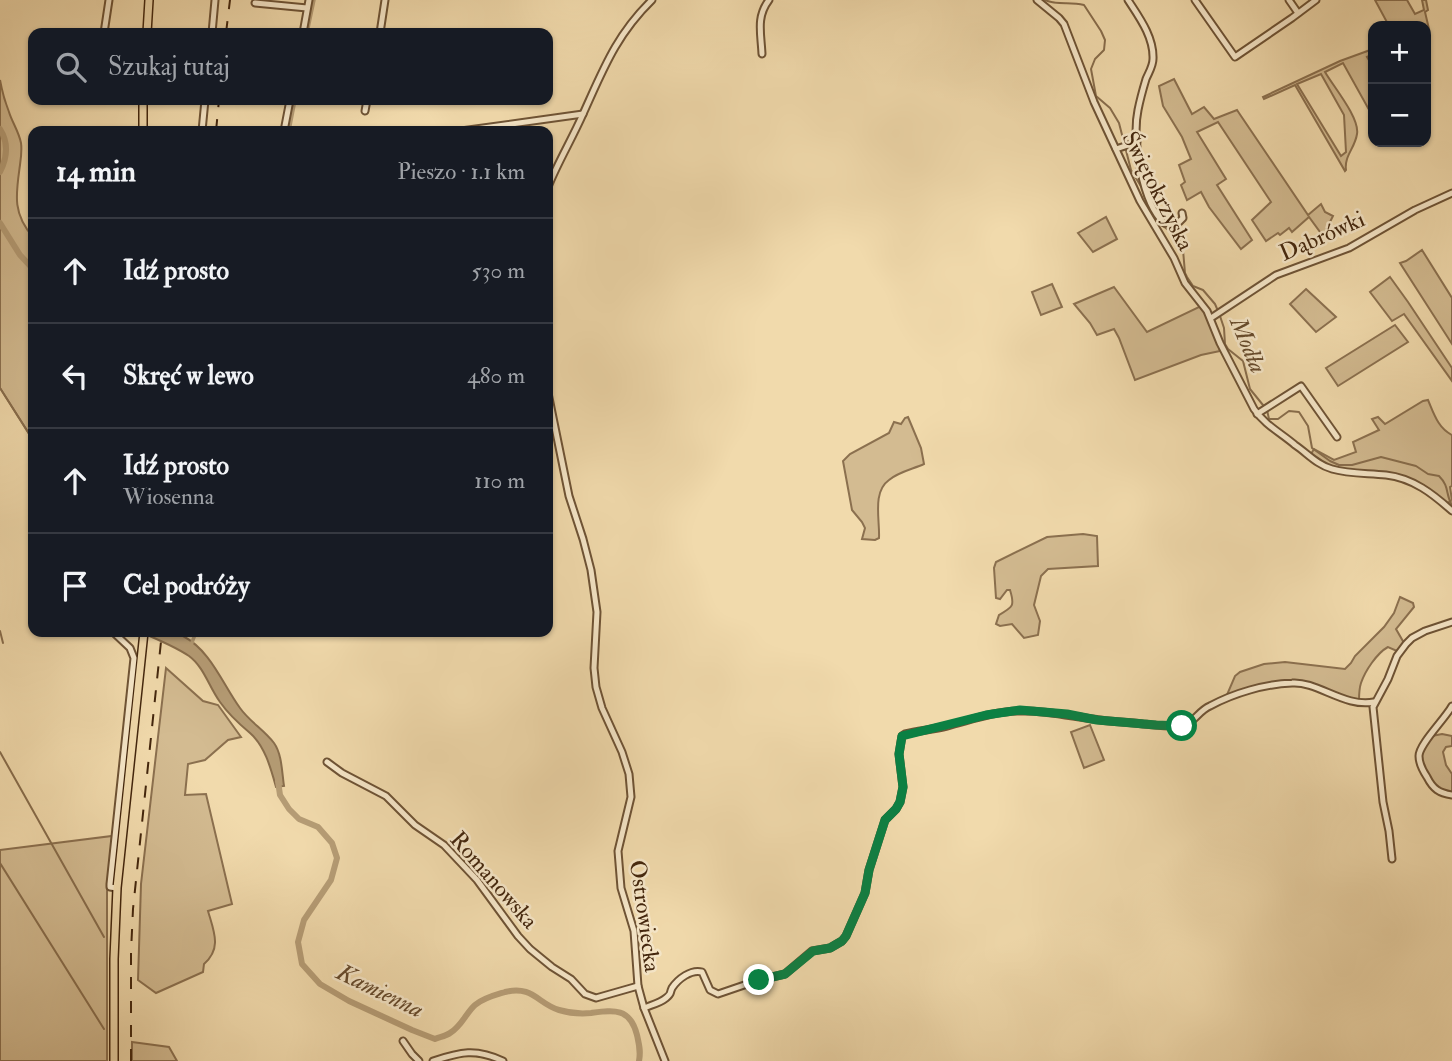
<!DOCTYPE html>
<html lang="pl">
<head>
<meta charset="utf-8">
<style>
  body { margin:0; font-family:"IM FELL Double Pica",serif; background:#20242c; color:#f1f3f6 }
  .controls { position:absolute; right:21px; top:21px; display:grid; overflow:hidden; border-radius:14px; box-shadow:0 2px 5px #0004 }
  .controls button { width:63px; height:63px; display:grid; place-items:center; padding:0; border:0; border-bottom:2px solid #363941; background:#171b24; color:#f1f3f6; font:35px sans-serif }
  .stop { position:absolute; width:21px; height:21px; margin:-16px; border:5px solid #0b8043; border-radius:50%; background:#fff }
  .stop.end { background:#0b8043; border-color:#fff; box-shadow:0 2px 7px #0008 }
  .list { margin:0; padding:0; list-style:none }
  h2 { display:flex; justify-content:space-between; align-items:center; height:91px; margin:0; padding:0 28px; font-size:30px }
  h2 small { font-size:23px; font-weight:400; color:#9ea1a6 }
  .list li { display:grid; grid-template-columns:46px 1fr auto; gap:21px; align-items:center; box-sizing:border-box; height:105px; padding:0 28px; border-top:2px solid #363941 }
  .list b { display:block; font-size:26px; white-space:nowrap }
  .list p { margin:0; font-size:23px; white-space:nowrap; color:#9ea1a6 }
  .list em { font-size:23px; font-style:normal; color:#9ea1a6 }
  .icon { flex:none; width:38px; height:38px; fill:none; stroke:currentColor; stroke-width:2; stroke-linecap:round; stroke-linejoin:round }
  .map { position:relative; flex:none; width:1452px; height:1061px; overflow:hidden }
  .search { position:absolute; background:#171b24; box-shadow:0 2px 5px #0004; left:28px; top:28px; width:525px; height:77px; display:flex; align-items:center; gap:18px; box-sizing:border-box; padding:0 24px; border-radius:14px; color:#9ea1a6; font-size:26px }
  .panel { position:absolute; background:#171b24; box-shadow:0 2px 5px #0004; left:28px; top:126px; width:525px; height:511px; border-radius:14px }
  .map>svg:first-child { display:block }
  .green { fill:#d3bb91; stroke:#8b704f; stroke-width:2; fill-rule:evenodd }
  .water { fill:#b69d76; stroke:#886d4c; stroke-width:2 }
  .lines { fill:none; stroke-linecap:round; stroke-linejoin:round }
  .stream { stroke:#886d4c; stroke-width:2 }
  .canal { stroke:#b69d76; stroke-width:3.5 }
  .river { stroke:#b69d76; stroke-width:6 }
  .minor-casing { stroke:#6e5335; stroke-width:9 }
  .major-casing { stroke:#43260d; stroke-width:10 }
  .minor { stroke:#f6e7c9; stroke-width:5 }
  .major { stroke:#f1daac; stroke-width:7 }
  .rail { stroke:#43260d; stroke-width:2; stroke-dasharray:12 12; stroke-linecap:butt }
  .route { stroke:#0b8043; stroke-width:9 }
  .labels { text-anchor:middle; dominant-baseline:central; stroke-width:5; stroke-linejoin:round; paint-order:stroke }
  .street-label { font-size:23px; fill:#43260d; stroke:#f6e7c9 }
  .water-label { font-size:24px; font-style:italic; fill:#664a2c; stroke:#f6e7c9 }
</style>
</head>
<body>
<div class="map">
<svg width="1452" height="1061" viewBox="0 0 1452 1061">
  <rect width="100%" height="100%" fill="#f1daac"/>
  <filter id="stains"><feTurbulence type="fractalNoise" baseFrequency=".00286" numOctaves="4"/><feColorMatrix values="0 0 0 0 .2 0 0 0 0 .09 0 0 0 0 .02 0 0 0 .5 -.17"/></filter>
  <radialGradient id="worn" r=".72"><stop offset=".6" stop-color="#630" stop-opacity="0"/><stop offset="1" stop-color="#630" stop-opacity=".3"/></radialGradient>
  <!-- green -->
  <g class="green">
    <polygon points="1375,0 1407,0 1415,14 1424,10 1422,0 1426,0 1428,10 1425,12 1429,29 1426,31 1426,26 1389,26"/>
    <path d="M1373,49V54L1367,57L1373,67V117L1343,63L1325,72C1333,86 1360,118 1357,134C1355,148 1344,156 1346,170L1345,171L1295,85L1264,99L1263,97L1340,61ZM1321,74L1344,115L1346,152L1341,156L1297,84Z"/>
    <polygon points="1174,79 1192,114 1204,107 1214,119 1237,110 1239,113 1308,215 1321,204 1325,212 1333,216 1323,236 1309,217 1292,232 1289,228 1280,235 1278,233 1266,241 1252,220 1271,202 1218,122 1197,132 1226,179 1217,185 1252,240 1241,249 1209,207 1201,192 1187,200 1181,185 1185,182 1179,165 1191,159 1182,137 1163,106 1159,86"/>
    <path d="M0,80C2,91 5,102 9,112C12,122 19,132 21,143C22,150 21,158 20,165C16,194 12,213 33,237V440L0,388Z"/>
    <polygon points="1106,217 1117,239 1093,252 1078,233"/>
    <polygon points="1422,250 1452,298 1452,344 1400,263 1406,261"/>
    <polygon points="1390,277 1408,302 1452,368 1452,381 1404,314 1392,321 1370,292"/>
    <polygon points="1052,284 1062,307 1041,315 1032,292"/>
    <polygon points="1114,287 1147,332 1201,306 1214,332 1220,351 1201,355 1135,380 1119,338 1114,329 1097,335 1090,323 1074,304"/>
    <polygon points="1306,289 1336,317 1316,332 1290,304"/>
    <polygon points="1395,325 1408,342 1338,386 1326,368"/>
    <path d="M1428,400C1434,414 1438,428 1452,435V486L1450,487L1452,500L1446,504L1397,475L1335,468L1325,464L1311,454L1314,449L1334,460L1356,452L1353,442L1379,430L1372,419L1378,417L1385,424L1423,401Z"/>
    <path d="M908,417L921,448L924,464C913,469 898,472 889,480C872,492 880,520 879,538L875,540L862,539L865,528L862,522L852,510L843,461L850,454L889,433L894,422L901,424L905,418Z"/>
    <path d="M1083,534L1097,536L1098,566L1048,569L1041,576L1034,605L1040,621L1038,635L1024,638L1012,624L1000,626L996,624L999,615C1013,607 1015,606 1010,590H1007L1000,599L996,598L994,568L996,562L1047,537Z"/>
    <path d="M1400,597L1413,603L1414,607L1396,629L1404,643L1397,651L1388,647C1377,653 1365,671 1361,683C1359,689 1359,695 1359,701L1336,695L1296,680L1263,685L1226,697L1235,676L1240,672L1264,664L1285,662L1345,669L1351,663L1355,656L1384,627L1394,613Z"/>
    <path d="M166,668L203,701L218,705L241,737L228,740L205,760L188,764L185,795L206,794L232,904L208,911C214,932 222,948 204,964L203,972L156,993L138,980L141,884Z"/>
    <polygon points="1090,725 1104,760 1084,768 1071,732"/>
    <path d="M1442,734L1452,736V746L1446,747L1443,752L1446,765L1452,774V794C1435,792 1417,767 1422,750C1423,745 1429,740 1432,736Z"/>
    <polygon points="112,836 107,892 107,1061 0,1061 0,850"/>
    <polygon points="132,1042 169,1047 177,1061 132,1061"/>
  </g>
  <!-- water -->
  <path class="water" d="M140,632C154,632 170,629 183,636C211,651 222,683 240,708C249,721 264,730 274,743C282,754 282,773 284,786L276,787C271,769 265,746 250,733C238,723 229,715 220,702C209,687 204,667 189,656C174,646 157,639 140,632Z"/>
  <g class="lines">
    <!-- stream -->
    <g class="stream">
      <path d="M1045,0C1059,6 1069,1 1084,5L1101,31L1105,40L1104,50L1095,59L1091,69L1096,96L1110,108L1119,123L1131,170L1142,188L1153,217L1163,226L1179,238L1183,250L1185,273L1187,277L1193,286L1203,290L1215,304L1218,311"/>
      <path d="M1220,316L1224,328L1225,344L1228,349L1243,361L1250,389L1267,410L1269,419H1278L1289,411L1299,412L1308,426L1312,448L1330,461L1339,465H1352L1381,457L1416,466L1428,474L1439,476C1450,487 1445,494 1452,505"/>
      <polyline points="0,388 33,440"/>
      <polyline points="0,631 3,643"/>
      <polyline points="0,752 104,937"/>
      <polyline points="0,863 104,1029"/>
    </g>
    <!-- canal -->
    <g class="canal">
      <polyline points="307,33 314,0"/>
      <polyline points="289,131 295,100"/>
      <polyline points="191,645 196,632"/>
    </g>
    <!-- river -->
    <g class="river">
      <path d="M0,129C9,143 7,158 0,172"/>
      <polyline points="0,223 20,255 33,269"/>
      <path d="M278,781L280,795L289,809L299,819L318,827L332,843L337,858L331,880L304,920L298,942L302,964L320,984L349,1001L412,1030L435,1039C440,1037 446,1036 450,1033C461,1027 466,1013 475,1005C483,998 495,995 505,992C533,985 538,1004 559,1010C569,1013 580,1014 591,1013C613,1010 630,1007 637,1035C639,1044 641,1051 639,1061"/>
    </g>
    <!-- minor casing -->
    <g class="minor-casing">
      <g id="minor">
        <path d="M1037,0L1059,18L1064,24L1094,102L1140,201L1174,258L1185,283L1207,311L1220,343L1254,409C1265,425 1281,433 1295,445C1307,453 1317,465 1332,469C1349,474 1368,473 1386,475C1413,478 1433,494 1452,511"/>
        <path d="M1128,0C1139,17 1154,37 1153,59C1153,66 1149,72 1146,79C1143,89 1140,100 1138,110C1132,139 1142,203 1164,223L1177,224L1183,218L1182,213"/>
        <polyline points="1195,0 1235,57 1292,18 1316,0"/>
        <polyline points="1289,0 1298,13"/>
        <polyline points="255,3 307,8"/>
        <polyline points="104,33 109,0"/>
        <polyline points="212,33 215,0"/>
        <polyline points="303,33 309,0"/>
        <polyline points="380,33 385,0"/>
        <path d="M762,54C761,33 756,17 769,0"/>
        <polyline points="365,111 367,100"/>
        <polyline points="202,131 205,100"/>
        <polyline points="284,131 290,100"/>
        <polyline points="461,131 583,114"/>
        <polyline points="1116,149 1137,142"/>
        <path d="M548,187C558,162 572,139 583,114C603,70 616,35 652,0"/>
        <polyline points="1211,318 1276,275 1349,248 1415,210 1452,193"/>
        <polyline points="548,393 569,496 583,539 591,570 597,612 594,668 596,687 602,708 622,752 629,774 631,797 618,851 621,888 634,931 638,986 644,1008 665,1061"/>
        <polyline points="1257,414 1301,386 1337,437"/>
        <polyline points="113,632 130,648 134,658 110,884 110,887 117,888"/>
        <path d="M1452,706C1445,719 1419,744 1419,756C1419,763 1423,771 1427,777C1433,789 1439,793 1452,795"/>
        <polyline points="327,762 342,773 386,796 415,825 444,845 477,880 518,936 530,949 552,967 571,979 585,994 596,998 638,986"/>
        <polyline points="1392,859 1389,831 1383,802 1373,707 1388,679 1397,656 1406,644 1412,638 1425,631 1452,622"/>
        <path d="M644,1008C651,1005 660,1003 666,998C672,993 669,995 672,988C678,979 691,969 702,972L710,990L718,994L759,980L785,974L812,951L830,948L842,941L846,936L865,893L869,870L885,820L896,809L900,802L903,787L899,754L902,736L905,734C919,731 934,729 947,726C971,720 995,711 1020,711C1047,710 1073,717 1100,720C1114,722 1128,722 1143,724C1155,725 1167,727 1180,726C1194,724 1198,711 1210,706C1234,693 1265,684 1292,683C1317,681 1345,708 1374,702"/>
        <polyline points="403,1041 412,1054 419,1061"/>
        <path d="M433,1061C460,1052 476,1048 503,1061"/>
      </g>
    </g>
    <!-- major casing -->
    <g class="major-casing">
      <g id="major">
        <polyline points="147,33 149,0"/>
        <polyline points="143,131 143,100"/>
        <polyline points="114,1061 114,959 117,888 144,632"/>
      </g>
    </g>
    <!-- minor -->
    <use href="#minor" class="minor"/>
    <!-- major -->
    <use href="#major" class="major"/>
    <!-- rail -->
    <g class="rail">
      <polyline points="226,33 230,0"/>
      <polyline points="216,131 219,100"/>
      <polyline points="131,1061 131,952 133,909 162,632"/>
    </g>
  </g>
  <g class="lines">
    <!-- route -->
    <polyline class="route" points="759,980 785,974 813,951 830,948 842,941 846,936 865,893 869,870 885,820 896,809 900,802 903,787 899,754 902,736 986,715 1020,710 1067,714 1097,720 1156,725 1182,726"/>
  </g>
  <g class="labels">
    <!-- street labels -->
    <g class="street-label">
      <text transform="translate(1158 191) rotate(63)">Świętokrzyska</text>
      <text transform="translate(1322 236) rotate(-24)">Dąbrówki</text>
      <text transform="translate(494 880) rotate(49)">Romanowska</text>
      <text transform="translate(645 916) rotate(82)">Ostrowiecka</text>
    </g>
    <!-- water labels -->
    <g class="water-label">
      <text transform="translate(1248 345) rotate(67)">Modła</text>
      <text transform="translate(380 991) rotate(26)">Kamienna</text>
    </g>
  </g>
  <rect width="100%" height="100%" filter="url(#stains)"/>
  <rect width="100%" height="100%" fill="url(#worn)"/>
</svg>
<div class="controls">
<button>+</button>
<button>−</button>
</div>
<div class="stop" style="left:1182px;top:726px"></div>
<div class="stop end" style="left:759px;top:980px"></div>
<div class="search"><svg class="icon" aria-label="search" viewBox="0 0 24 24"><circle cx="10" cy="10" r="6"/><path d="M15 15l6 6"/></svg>Szukaj tutaj</div>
<section class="panel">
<h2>14 min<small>Pieszo · 1.1 km</small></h2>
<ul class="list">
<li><svg class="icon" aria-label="ahead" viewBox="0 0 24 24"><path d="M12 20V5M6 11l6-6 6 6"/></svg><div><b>Idź prosto</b></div><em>530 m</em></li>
<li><svg class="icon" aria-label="left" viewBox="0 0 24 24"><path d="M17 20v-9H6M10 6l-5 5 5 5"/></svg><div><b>Skręć w lewo</b></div><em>480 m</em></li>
<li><svg class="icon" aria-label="ahead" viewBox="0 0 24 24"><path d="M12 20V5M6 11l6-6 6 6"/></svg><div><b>Idź prosto</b><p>Wiosenna</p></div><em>110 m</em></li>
<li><svg class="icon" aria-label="arrive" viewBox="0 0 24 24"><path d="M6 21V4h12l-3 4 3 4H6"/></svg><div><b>Cel podróży</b></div></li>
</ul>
</section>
</div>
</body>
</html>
